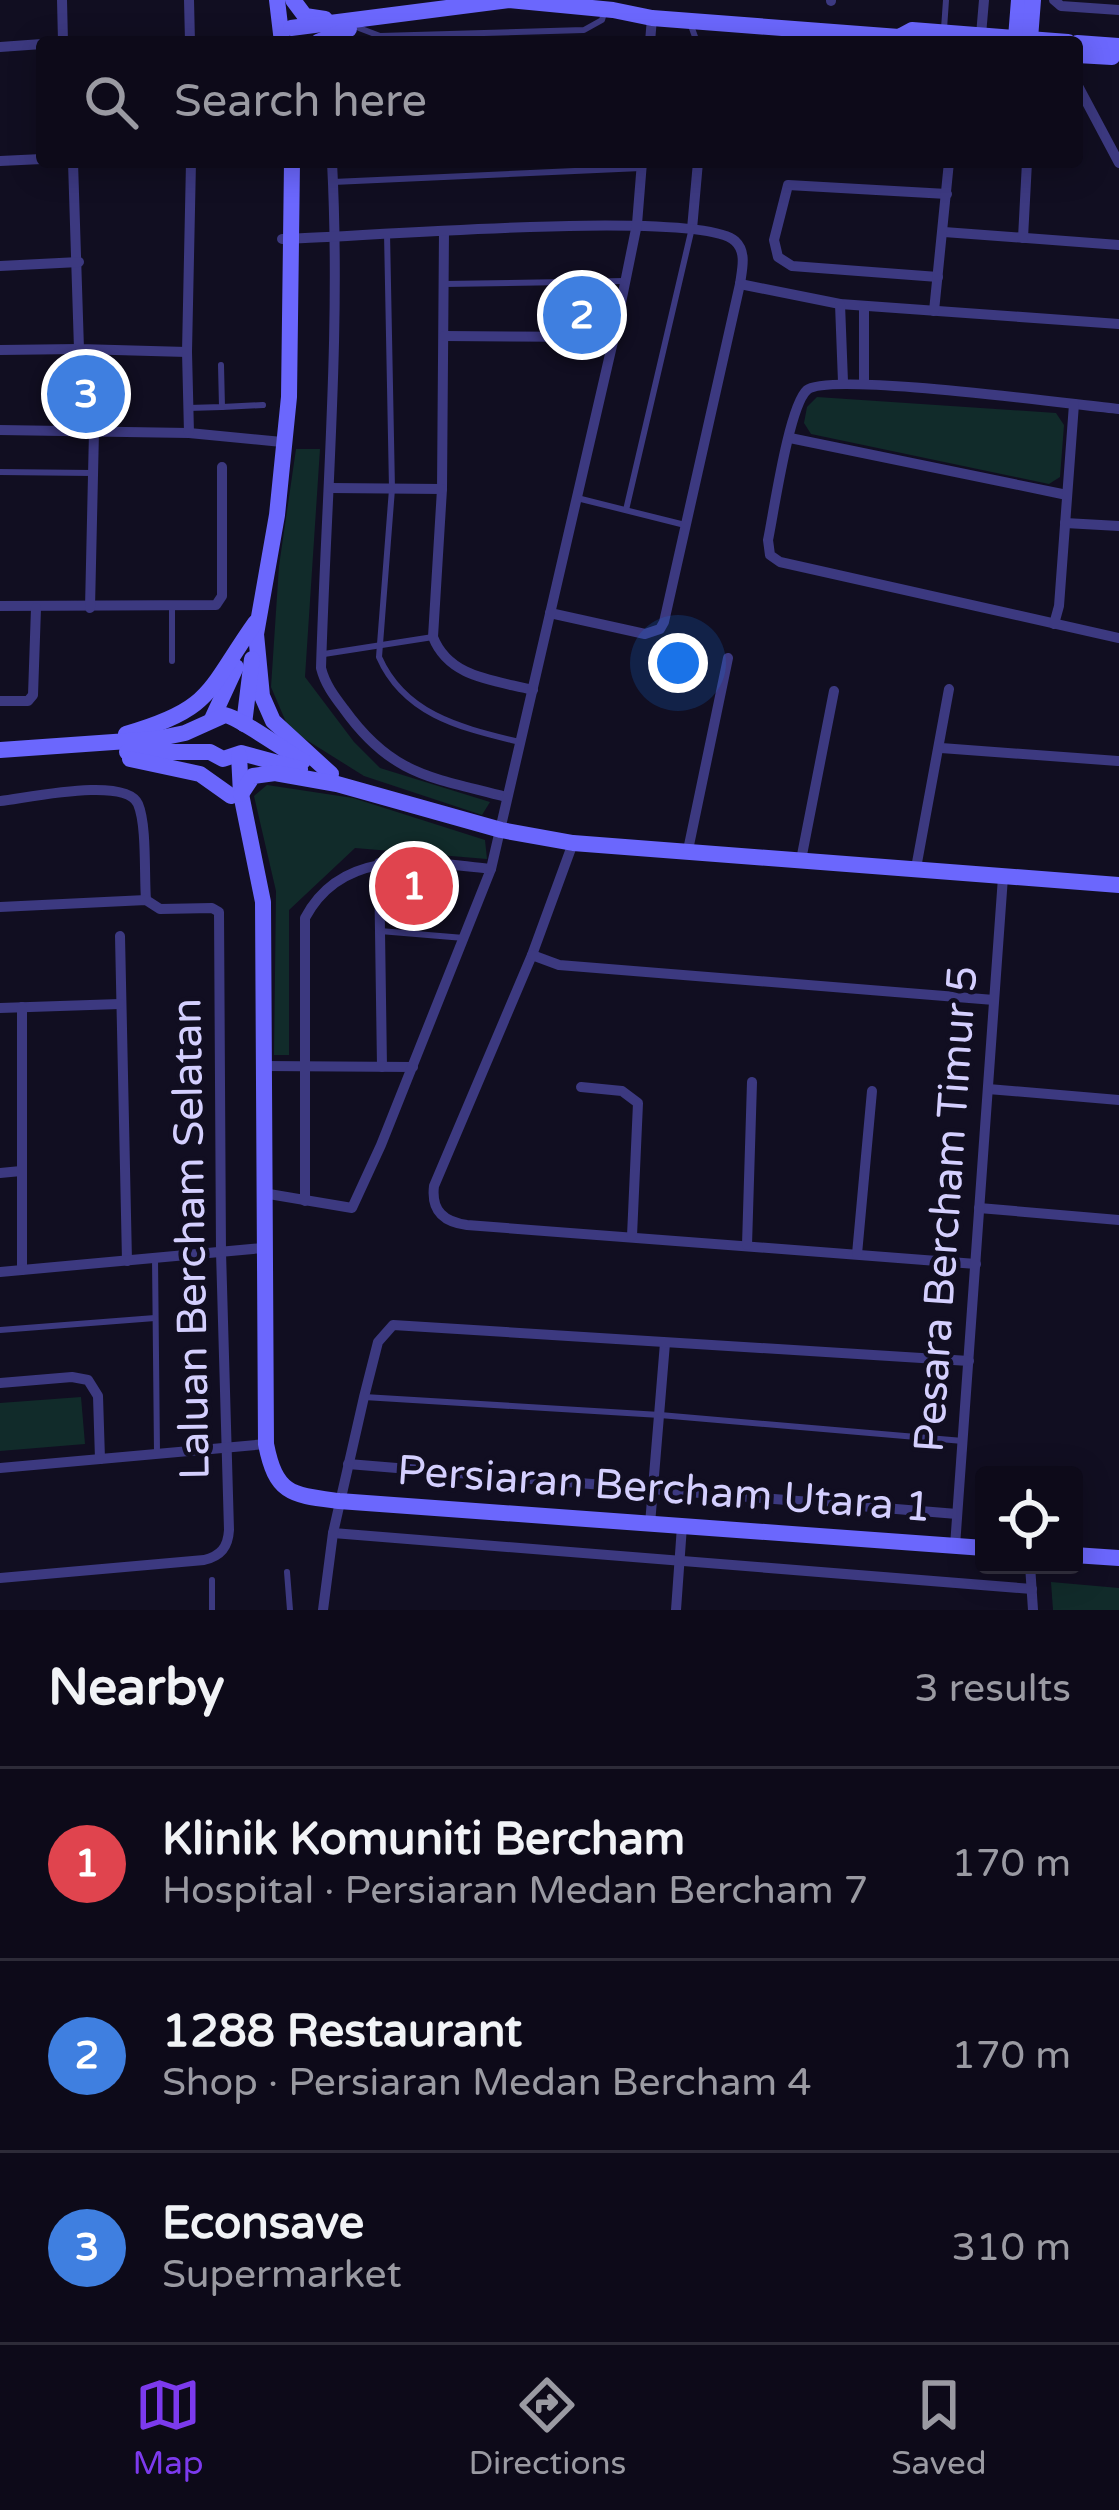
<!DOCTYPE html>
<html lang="en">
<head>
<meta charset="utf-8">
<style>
  body { margin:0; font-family:"Varela Round",sans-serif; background:#1b1826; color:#f1f3f6 }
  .controls { position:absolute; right:36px; bottom:36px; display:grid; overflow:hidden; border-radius:12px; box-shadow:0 6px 30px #0003 }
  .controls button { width:108px; height:108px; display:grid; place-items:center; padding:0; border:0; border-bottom:3px solid #2d2b38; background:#0d0a19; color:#f1f3f6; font:60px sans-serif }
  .you { position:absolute; left:678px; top:663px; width:42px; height:42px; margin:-30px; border:9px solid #fff; border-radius:50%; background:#1a73e8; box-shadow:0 0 0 18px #1a73e833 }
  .badge { display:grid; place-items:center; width:78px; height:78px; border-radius:50%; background:#7c3aed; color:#fff; font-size:39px; font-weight:700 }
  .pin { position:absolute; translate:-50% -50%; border:6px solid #fff; box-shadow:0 3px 12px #0006 }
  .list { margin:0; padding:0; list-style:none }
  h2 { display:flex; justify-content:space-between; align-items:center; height:156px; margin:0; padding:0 48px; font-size:51px }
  h2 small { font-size:39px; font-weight:400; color:#9a9aa2 }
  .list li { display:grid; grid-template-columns:78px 1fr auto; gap:36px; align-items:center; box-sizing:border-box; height:192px; padding:0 48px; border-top:3px solid #2d2b38 }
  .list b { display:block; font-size:45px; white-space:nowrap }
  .list p { margin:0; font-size:39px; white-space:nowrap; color:#9a9aa2 }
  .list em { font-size:39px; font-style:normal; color:#9a9aa2 }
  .icon { flex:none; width:66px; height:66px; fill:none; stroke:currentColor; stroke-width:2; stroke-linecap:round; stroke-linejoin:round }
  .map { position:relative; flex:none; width:1119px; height:1610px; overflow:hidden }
  .search { position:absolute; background:#0d0a19; box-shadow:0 6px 30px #0003; left:36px; right:36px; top:36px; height:132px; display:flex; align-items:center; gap:30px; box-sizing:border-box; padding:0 42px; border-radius:12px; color:#9a9aa2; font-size:45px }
  .sheet { height:732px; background:#0d0a19 }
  nav { display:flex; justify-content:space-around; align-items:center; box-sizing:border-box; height:168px; border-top:3px solid #2d2b38; background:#0d0a19; font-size:33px; color:#9a9aa2 }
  nav a { display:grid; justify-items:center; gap:6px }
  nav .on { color:#7c3aed }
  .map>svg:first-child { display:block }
  .green { fill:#112b2a }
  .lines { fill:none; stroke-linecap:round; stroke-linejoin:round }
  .lane { stroke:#3c3980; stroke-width:6 }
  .street { stroke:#3c3980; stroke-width:10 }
  .secondary { stroke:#6b67fd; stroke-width:16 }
  .labels { text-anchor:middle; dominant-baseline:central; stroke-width:9; stroke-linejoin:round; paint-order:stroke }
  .street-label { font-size:42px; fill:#d4cffe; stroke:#110e21 }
</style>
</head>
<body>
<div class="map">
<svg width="1119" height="1610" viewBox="0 0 1119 1610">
  <rect width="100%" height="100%" fill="#110e21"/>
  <!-- green -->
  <g class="green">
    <polygon points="817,397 1056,413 1064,425 1060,477 1049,484 811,434 804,423 807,407"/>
    <polygon points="296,449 320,449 305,677 354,742 380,768 490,802 482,815 364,776 289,729 271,687 279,566"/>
    <polygon points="267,785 353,798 485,840 487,859 355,848 289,910 289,1055 274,1055 276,891 254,796"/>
    <polygon points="81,1397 85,1444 0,1451 0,1403"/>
    <polygon points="1051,1582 1119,1588 1119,1610 1053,1610"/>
  </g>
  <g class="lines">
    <!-- lane -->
    <g class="lane">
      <polyline points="690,23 697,42"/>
      <polyline points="359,28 380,36 584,30 602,20 604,13"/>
      <polyline points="944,29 946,0"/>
      <polyline points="874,162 892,162"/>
      <polyline points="333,182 641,168"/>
      <path d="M387,233L392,489L379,657C405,716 463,728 519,742"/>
      <polyline points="444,284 625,281"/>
      <polyline points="222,407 263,405"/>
      <polyline points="188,408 222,407 221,365"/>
      <polyline points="0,472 93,473"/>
      <polyline points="577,498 685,525"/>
      <polyline points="626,510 691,232"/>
      <polyline points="324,654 433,637"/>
      <polyline points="172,661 172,607"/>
      <polyline points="380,931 464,938"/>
      <polyline points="155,1258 157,1453"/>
      <polyline points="0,1330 155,1318"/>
      <polyline points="364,1397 660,1415 963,1441"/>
      <polyline points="287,1572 290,1610"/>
      <polyline points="212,1580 212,1610"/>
    </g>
    <!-- street -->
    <g class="street">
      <polyline points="62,0 63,42"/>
      <polyline points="189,0 190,42"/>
      <polyline points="1054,0 1061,6 1119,10"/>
      <polyline points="831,1 831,0"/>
      <polyline points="981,35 984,0"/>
      <polyline points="650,42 652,18"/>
      <polyline points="0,47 42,44"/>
      <polyline points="1077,84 1119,163"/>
      <polyline points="0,161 42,159"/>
      <polyline points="73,162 79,349 187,352"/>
      <path d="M332,162C341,331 326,499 321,668C325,684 334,696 344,709C392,776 431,777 506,797"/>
      <polyline points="692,229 698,162"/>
      <path d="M444,231L442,489L433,637C449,678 494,680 533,690"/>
      <polyline points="944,232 1119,245"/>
      <polyline points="1023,238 1027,162"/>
      <path d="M282,239C350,238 699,208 735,241C747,252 742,269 740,284L664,622L660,629L645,634L550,613"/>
      <polyline points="0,266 79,262"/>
      <polyline points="938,277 792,266 778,257 774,240 788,185 947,194"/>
      <polyline points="740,284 840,304 1119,324"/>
      <polyline points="840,304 843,382"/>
      <polyline points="934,311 949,162"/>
      <polyline points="444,336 614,337"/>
      <polyline points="0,350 79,349"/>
      <polyline points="864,383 864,306"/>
      <path d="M1119,409C1075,405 829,371 807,390C789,406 774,511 768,540L770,555L780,562L1119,638"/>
      <polyline points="0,430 189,433 282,442"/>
      <polyline points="189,433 187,352 191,162"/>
      <polyline points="790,438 1067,495"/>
      <polyline points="331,488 442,489"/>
      <polyline points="1065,523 1119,526"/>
      <polyline points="0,606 216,605 222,596 222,467"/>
      <polyline points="90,608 94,431"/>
      <polyline points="1054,624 1059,606 1074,404"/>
      <polyline points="0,701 28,701 33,695 36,608"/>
      <polyline points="941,748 1118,761"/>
      <path d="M0,801C28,798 126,776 138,804C147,825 144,875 146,900"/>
      <path d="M573,843L532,955L434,1186C431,1211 444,1222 467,1225L976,1264"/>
      <polyline points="688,850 728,658"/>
      <polyline points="801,860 834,691"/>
      <polyline points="379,863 382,1067"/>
      <polyline points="916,868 949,689"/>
      <path d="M0,907L146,900L160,909L212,908L219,912L221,1252L229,1530C228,1547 221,1556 204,1560L0,1578"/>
      <polyline points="120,936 127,1261"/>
      <polyline points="532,955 559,965 994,1000"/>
      <polyline points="0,1008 120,1004"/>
      <polyline points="264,1066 413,1067"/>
      <polyline points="581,1087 622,1091 638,1103 632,1236"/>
      <polyline points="988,1089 1119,1100"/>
      <polyline points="0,1173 21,1171"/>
      <polyline points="263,1193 352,1208 381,1145 491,869 614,337 637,224 642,162"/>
      <path d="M305,1201V918C343,846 424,862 491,869"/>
      <polyline points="979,1208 1119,1220"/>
      <polyline points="747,1245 752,1082"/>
      <polyline points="857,1254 872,1091"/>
      <polyline points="22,1270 22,1007"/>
      <polyline points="0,1272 263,1248"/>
      <polyline points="0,1383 72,1377 88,1380 98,1396 100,1459"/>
      <polyline points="348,1464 957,1514"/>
      <polyline points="0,1468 266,1444"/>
      <polyline points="650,1524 665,1343"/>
      <polyline points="333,1533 1032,1589"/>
      <polyline points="955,1546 1003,877"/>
      <polyline points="1030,1565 1033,1610"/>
      <polyline points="323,1610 333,1533 364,1397 378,1342 393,1325 969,1361"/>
      <polyline points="676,1610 682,1526"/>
    </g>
    <!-- secondary -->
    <g class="secondary">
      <polyline points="277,0 282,42"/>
      <polyline points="293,0 305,16 325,19"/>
      <polyline points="291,28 509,0 613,10 652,18 899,37 912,30 1068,42"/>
      <polyline points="1016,38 1019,0"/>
      <polyline points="1030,39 1033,0"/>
      <polyline points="318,42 349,29"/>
      <polyline points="1077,43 1119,46"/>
      <polyline points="1077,55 1112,57"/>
      <polyline points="292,162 289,397 277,515 256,634 262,696 273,721 331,774"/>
      <polyline points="212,719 236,667"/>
      <polyline points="244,724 252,659"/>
      <path d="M126,734C213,709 207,691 255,623"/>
      <path d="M0,750L156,739L185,733L225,715C240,718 284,750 303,761"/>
      <polyline points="127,752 210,752 223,759 241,753 300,769"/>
      <path d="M239,755L241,794L263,902L266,1444C276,1495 292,1495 339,1501L984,1548"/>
      <polyline points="130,759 200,774 231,796"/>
      <polyline points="241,794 253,776 275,773 337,784 501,830 573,843 1119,885"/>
      <polyline points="1074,1555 1119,1558"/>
    </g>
  </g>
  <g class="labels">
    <!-- street labels -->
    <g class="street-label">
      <text transform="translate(946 1209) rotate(-86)">Pesara Bercham Timur 5</text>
      <text transform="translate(191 1239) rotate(-91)">Laluan Bercham Selatan</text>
      <text transform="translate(664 1489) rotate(4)">Persiaran Bercham Utara 1</text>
    </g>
  </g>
</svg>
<div class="controls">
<button><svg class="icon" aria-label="locate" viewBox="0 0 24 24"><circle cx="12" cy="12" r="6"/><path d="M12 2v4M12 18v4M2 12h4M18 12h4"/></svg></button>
</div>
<div class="you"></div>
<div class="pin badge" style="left:414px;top:886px;background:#e0444e">1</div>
<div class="pin badge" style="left:582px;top:315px;background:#3f7fe0">2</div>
<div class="pin badge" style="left:86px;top:394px;background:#3f7fe0">3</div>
<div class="search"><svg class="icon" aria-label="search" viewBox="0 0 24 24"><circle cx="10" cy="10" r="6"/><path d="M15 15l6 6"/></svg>Search here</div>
</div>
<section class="sheet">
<h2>Nearby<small>3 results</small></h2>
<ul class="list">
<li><span class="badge" style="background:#e0444e">1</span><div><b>Klinik Komuniti Bercham</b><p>Hospital · Persiaran Medan Bercham 7</p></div><em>170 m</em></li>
<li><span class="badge" style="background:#3f7fe0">2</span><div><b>1288 Restaurant</b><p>Shop · Persiaran Medan Bercham 4</p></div><em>170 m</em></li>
<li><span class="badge" style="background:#3f7fe0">3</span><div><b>Econsave</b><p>Supermarket</p></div><em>310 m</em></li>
</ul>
</section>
<nav>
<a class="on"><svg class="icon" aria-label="map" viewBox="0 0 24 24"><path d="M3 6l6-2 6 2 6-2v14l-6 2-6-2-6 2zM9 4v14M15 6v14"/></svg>Map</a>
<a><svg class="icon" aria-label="directions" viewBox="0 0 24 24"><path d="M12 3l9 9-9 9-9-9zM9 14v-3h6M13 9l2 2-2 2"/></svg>Directions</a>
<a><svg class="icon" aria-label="saved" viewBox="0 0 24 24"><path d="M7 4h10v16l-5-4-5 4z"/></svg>Saved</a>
</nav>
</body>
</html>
